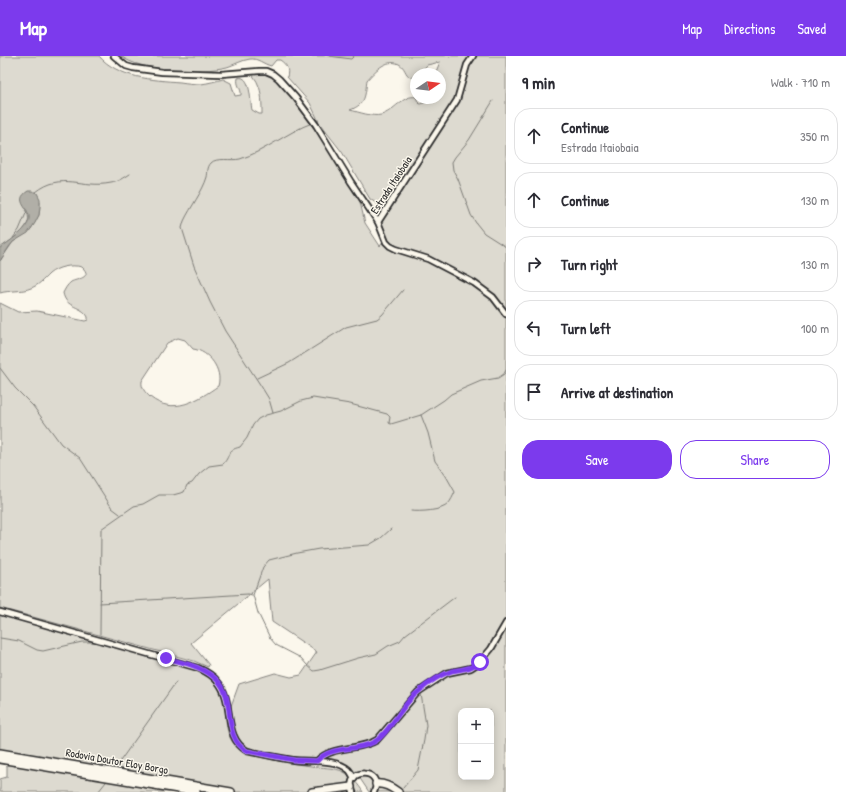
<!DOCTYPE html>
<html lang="en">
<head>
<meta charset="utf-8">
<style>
  body { margin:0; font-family:"Patrick Hand",sans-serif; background:#f2f2f3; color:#2b2b33 }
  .controls { position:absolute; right:12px; bottom:12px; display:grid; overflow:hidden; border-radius:8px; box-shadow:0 2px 10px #0003 }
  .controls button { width:36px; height:36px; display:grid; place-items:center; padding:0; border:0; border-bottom:1px solid #e1e1e2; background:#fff; color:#2b2b33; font:20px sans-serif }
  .compass { position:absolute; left:410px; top:12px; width:36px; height:36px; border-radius:50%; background:#fff; box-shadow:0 2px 10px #0003; rotate:77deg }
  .stop { position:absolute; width:12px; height:12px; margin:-9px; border:3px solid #7c3aed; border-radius:50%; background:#fff }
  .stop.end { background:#7c3aed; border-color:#fff; box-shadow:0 1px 4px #0008 }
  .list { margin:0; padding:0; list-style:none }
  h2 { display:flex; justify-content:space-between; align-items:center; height:52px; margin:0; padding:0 16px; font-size:17px }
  h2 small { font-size:13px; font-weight:400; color:#7c7c81 }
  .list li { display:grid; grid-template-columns:26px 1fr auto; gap:12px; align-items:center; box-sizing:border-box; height:56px; margin:0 8px 8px; padding:0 8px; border:1px solid #e1e1e2; border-radius:16px }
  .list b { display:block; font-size:15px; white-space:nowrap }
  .list p { margin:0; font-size:13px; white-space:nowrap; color:#7c7c81 }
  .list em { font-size:13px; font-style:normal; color:#7c7c81 }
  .actions { display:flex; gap:8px; padding:12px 16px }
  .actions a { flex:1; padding:9px 0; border:1px solid #7c3aed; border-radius:16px; text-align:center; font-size:14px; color:#7c3aed }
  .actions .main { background:#7c3aed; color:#fff }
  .icon { flex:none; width:22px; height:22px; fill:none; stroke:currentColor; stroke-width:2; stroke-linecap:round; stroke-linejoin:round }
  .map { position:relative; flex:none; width:506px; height:736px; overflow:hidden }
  header { display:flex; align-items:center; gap:24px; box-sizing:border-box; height:56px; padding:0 20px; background:#7c3aed; color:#fff }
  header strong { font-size:19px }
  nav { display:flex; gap:22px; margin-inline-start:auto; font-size:14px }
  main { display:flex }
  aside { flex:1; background:#fff }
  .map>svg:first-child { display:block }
  .green { fill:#dddad0; stroke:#84827e; fill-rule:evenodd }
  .water { fill:#b1afa7; stroke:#7b7a75 }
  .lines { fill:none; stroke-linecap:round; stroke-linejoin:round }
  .stream { stroke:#7b7a75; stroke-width:1 }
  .minor-casing { stroke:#2b2b2b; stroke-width:8 }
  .highway-casing { stroke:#2b2b2b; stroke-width:10 }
  .minor { stroke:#fbf7ec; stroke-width:4.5 }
  .highway { stroke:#fbf7ec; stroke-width:7 }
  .route { stroke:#7c3aed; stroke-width:5 }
  .labels { text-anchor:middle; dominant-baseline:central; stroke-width:3; stroke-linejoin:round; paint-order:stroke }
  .street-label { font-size:11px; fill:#2b2b2b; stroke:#fbf7ec }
</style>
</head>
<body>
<header>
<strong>Map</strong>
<nav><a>Map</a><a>Directions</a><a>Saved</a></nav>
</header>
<main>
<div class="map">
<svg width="506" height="736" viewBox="0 0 506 736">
  <rect width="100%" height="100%" fill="#fbf7ec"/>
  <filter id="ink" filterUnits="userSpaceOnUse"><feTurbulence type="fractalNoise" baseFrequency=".025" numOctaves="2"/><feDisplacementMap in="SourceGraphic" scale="8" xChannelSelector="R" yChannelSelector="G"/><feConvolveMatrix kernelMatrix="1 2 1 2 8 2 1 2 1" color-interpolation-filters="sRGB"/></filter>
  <g filter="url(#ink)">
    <!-- green -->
    <g class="green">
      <path d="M0,0H99C118,22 153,24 180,26C187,27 194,28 201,28C209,27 216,25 223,23L231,27L235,40L241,39C242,33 236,29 238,22C251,18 250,45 252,54L259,58H262C262,49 262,36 258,28C257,24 253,21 252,17L255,15L271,18L294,43L329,95L360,146L365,167L380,190L385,184C378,176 374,169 377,159C378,155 379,153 379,149L370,143L342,96L320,68L310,47L287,21C289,13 287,9 280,4H276L271,10C263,8 258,2 250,3C242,4 234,9 227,11C203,17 139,16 121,0H506V736H369L359,721L348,711L280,700L252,693L241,687L233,671L231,650L239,628L275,617L291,621L301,619L317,596L272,566L268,523L191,587L209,609L208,611L194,605L0,552V247L18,256L37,255L85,265L88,264V261C82,249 66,253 63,237C65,233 67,229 71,226C76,223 94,222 82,211C71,208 57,211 49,218C43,224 39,229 31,232C22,236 10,234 0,237V205L13,186L31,173L39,159L40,146L25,154C38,169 11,184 0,192ZM440,6L435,18H440V33L442,38L440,42L420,48L418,46L416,41C404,38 393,56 381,59C372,61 359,56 350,54C366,48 365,40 367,24C374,16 386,2 399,8C405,11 405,18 410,21C412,22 414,21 416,20V18H419L427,9ZM178,282L185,284L193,293C209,295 223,314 218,330C198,344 173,360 150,341C145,336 141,332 142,325L167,287ZM461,655H491V721H461Z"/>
      <path d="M0,558L204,616C211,621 219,627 222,636C229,654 221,677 237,691C243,697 252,699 260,701C277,705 294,708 311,710C322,712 334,711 344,716C351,720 359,729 363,736H0V723L7,721V709L0,700Z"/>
    </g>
    <!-- water -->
    <path class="water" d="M28,135H32L37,137L40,143V151L39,159L35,167L28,177L13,186L9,191L0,205V192C8,186 28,174 29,163C31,153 12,145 28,135Z"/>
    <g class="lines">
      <!-- stream -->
      <g class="stream">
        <polyline points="329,0 351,3 354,0"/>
        <polyline points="493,45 469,84 455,101 452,106 453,114 458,123 471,159 476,167 484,177 506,191"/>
        <path d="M36,136C62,115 83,133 111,127C118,126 124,122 130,118"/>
        <polyline points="13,182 19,174 27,155"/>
        <polyline points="0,312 15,332 33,350 61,388 80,402 112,452 120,458"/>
        <polyline points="257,322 289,307 346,271 377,263 382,259 403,234"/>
        <path d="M273,357L269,343L261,330L225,275L210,246L194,210L182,172L184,165C190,152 203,135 207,121C208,117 207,111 211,107C216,101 232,105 240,103C266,95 287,76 312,67"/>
        <path d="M411,455C420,456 442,455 448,448C451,445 453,440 455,436L446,420L435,405L428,377L421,359"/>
        <polyline points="391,473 381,482 369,489 319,493 297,497 269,504 263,511 253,539 258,557 270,582 276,589 301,602 307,609 314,615 320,614 358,602 376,598 388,590 400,585 405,579 455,541"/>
        <polyline points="100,547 248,538 252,539"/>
        <path d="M100,578L101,473L134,450L143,448L159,439H173L184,436L187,429L192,427L199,418L209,410L223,408C232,398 225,395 240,391L247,382L253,369L258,363L266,359L281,355L301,345L313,342L350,348L387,358L390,361L389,367L391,368L421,359L444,344L451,338L481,325L498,322L504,318L506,314"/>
        <polyline points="0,582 19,585 37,594 43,595 82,586 98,586"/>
        <polyline points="118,708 176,626"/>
        <polyline points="403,732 418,714 424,684 426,669 421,638"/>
        <polyline points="98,736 106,726"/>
      </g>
      <!-- minor casing -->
      <g class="minor-casing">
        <g id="minor">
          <polyline points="114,0 126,10 133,12 162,16 221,18 259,15 266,15 273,18 279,23 296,42 316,69 351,126 378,166"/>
          <polyline points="473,0 467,9 457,44 378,166 386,186 390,190 396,193 428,203 474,227 493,241 506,258"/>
          <path d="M0,556L198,612C205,615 213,619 218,626C235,646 222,681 247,695C262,698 278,702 293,704C309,706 336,702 349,714C351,716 352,719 354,722"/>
          <path d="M317,705C332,689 359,695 377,684L418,636L447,617L471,612L480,606L491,593L506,567"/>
          <path d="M353,736C343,711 385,712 374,736"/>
        </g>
      </g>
      <!-- highway casing -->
      <g class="highway-casing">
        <g id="highway">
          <polyline points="0,697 231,736"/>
          <polyline points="0,703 196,736"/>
          <path d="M376,728C384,727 391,731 398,736"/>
          <polyline points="312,736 351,731"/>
        </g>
      </g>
      <!-- minor -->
      <use href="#minor" class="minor"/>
      <!-- highway -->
      <use href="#highway" class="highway"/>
    </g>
  </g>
  <g class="lines" filter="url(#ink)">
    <!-- route -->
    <path class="route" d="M166,602C183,607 203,610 217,624C237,643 221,681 247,695L294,704L317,705C331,689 356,696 374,686C389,678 402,648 418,636C427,628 440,619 452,615C462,613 471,613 480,606"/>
  </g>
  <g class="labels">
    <!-- street labels -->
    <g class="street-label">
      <text transform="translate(391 129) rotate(-57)">Estrada Itaiobaia</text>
      <text transform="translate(117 705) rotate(10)">Rodovia Doutor Eloy Borgo</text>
    </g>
  </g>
</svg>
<div class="controls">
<button>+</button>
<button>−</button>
</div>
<svg class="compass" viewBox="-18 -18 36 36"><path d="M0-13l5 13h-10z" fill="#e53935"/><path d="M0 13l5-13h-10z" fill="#7c7c81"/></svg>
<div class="stop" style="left:480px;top:606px"></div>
<div class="stop end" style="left:166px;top:602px"></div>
</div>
<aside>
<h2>9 min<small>Walk · 710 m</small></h2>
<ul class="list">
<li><svg class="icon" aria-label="ahead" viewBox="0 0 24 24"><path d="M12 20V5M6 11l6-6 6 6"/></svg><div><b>Continue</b><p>Estrada Itaiobaia</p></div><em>350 m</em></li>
<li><svg class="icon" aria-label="ahead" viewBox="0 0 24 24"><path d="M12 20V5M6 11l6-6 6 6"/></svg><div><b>Continue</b></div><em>130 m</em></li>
<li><svg class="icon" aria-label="right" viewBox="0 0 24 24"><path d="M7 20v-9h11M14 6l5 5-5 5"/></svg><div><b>Turn right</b></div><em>130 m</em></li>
<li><svg class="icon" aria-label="left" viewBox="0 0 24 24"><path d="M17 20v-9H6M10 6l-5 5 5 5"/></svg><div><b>Turn left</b></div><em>100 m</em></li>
<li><svg class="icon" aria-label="arrive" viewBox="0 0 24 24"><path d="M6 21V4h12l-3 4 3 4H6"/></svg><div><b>Arrive at destination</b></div></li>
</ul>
<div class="actions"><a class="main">Save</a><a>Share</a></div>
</aside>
</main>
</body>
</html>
